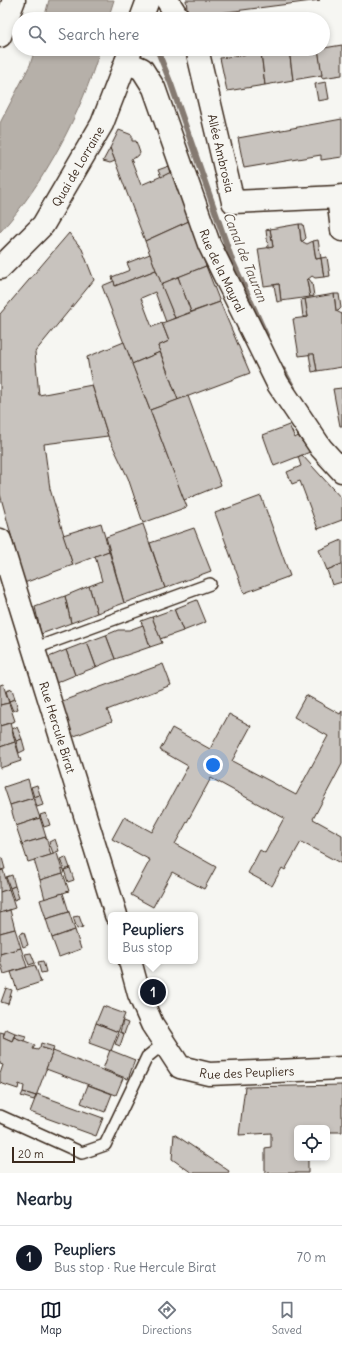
<!DOCTYPE html>
<html lang="en">
<head>
<meta charset="utf-8">
<style>
  body { margin:0; font-family:Delius,sans-serif; background:#f2f2f3; color:#1f2937 }
  .controls { position:absolute; right:12px; bottom:12px; display:grid; overflow:hidden; border-radius:6px; box-shadow:0 2px 6px #0003 }
  .controls button { width:36px; height:36px; display:grid; place-items:center; padding:0; border:0; border-bottom:1px solid #e0e1e3; background:#fff; color:#1f2937; font:20px sans-serif }
  .scale { position:absolute; left:12px; bottom:10px; width:63px; box-sizing:border-box; padding-left:4px; border:2px solid #3b2a1e; border-top:0; font-size:11px; line-height:14px; white-space:nowrap; color:#3b2a1e; -webkit-text-stroke:3px #f6f6f2; paint-order:stroke }
  .you { position:absolute; left:213px; top:765px; width:14px; height:14px; margin:-10px; border:3px solid #fff; border-radius:50%; background:#1a73e8; box-shadow:0 0 0 6px #1a73e833 }
  .badge { display:grid; place-items:center; width:26px; height:26px; border-radius:50%; background:#111827; color:#fff; font-size:13px; font-weight:700 }
  .pin { position:absolute; translate:-50% -50%; border:2px solid #fff; box-shadow:0 1px 4px #0006 }
  .popup { position:absolute; left:108px; top:912px; width:90px; height:52px; box-sizing:border-box; display:grid; place-content:center; border-radius:6px; background:#fff; filter:drop-shadow(0 1px 3px #0005); font-size:13px; white-space:nowrap; color:#747a83 }
  .popup b { font-size:15px; color:#1f2937 }
  .popup::after { content:''; position:absolute; left:50%; top:100%; margin-left:-8px; border:8px solid transparent; border-top-color:#fff }
  .list { margin:0; padding:0; list-style:none }
  h2 { display:flex; justify-content:space-between; align-items:center; height:52px; margin:0; padding:0 16px; font-size:17px }
  h2 small { font-size:13px; font-weight:400; color:#747a83 }
  .list li { display:grid; grid-template-columns:26px 1fr auto; gap:12px; align-items:center; box-sizing:border-box; height:64px; padding:0 16px; border-top:1px solid #e0e1e3 }
  .list b { display:block; font-size:15px; white-space:nowrap }
  .list p { margin:0; font-size:13px; white-space:nowrap; color:#747a83 }
  .list em { font-size:13px; font-style:normal; color:#747a83 }
  .icon { flex:none; width:22px; height:22px; fill:none; stroke:currentColor; stroke-width:2; stroke-linecap:round; stroke-linejoin:round }
  .map { position:relative; flex:none; width:342px; height:1173px; overflow:hidden }
  .search { position:absolute; background:#fff; box-shadow:0 2px 6px #0003; left:12px; right:12px; top:12px; height:44px; display:flex; align-items:center; gap:10px; box-sizing:border-box; padding:0 14px; border-radius:22px; color:#747a83; font-size:15px }
  .sheet { height:116px; background:#fff }
  nav { display:flex; justify-content:space-around; align-items:center; box-sizing:border-box; height:56px; border-top:1px solid #e0e1e3; background:#fff; font-size:11px; color:#747a83 }
  nav a { display:grid; justify-items:center; gap:2px }
  nav .on { color:#111827 }
  .map>svg:first-child { display:block }
  .water { fill:#b6b0a9; stroke:#857a71 }
  .lines { fill:none; stroke-linecap:round; stroke-linejoin:round }
  .stream { stroke:#857a71; stroke-width:6 }
  .building { fill:#c8c3be; stroke:#3b2a1e }
  .lane-casing { stroke:#3b2a1e; stroke-width:14 }
  .street-casing { stroke:#3b2a1e; stroke-width:25 }
  .lane { stroke:#f6f6f2; stroke-width:11 }
  .street { stroke:#f6f6f2; stroke-width:22 }
  .labels { text-anchor:middle; dominant-baseline:central; stroke-width:3.5; stroke-linejoin:round; paint-order:stroke }
  .street-label { font-size:12px; fill:#3b2a1e; stroke:#f6f6f2 }
  .water-label { font-size:13px; font-style:italic; fill:#605248; stroke:#f6f6f2 }
</style>
</head>
<body>
<div class="map">
<svg width="342" height="1173" viewBox="0 0 342 1173">
  <rect width="100%" height="100%" fill="#f6f6f2"/>
  <filter id="ink" filterUnits="userSpaceOnUse"><feTurbulence type="fractalNoise" baseFrequency=".025" numOctaves="2"/><feDisplacementMap in="SourceGraphic" scale="8" xChannelSelector="R" yChannelSelector="G"/><feConvolveMatrix kernelMatrix="1 2 1 2 8 2 1 2 1" color-interpolation-filters="sRGB"/></filter>
  <g filter="url(#ink)">
    <!-- water -->
    <g class="water">
      <polygon points="49,0 114,0 108,19 44,19"/>
      <path d="M35,49H100C83,110 43,186 0,232V123L30,65Z"/>
    </g>
    <g class="lines">
      <!-- stream -->
      <g class="stream">
        <polyline points="157,49 171,84 232,260 266,335"/>
        <polyline points="283,370 293,388"/>
      </g>
    </g>
    <!-- building -->
    <g class="building">
      <polygon points="186,0 320,0 188,17"/>
      <polygon points="279,14 280,19 239,19"/>
      <polygon points="342,45 342,75 322,78 318,49"/>
      <polygon points="256,49 256,52 261,52 265,85 227,91 220,58 248,54 248,50"/>
      <polygon points="278,49 289,49 293,80 265,85 261,52"/>
      <polygon points="289,49 318,49 322,75 293,80"/>
      <polygon points="326,82 329,99 318,101 315,84"/>
      <polygon points="342,119 342,157 321,160 321,155 244,168 238,138"/>
      <polygon points="119,130 132,135 132,141 136,141 140,153 138,156 131,159 141,185 171,172 189,221 145,241 110,148"/>
      <polygon points="110,148 115,161 110,163 103,161"/>
      <polygon points="169,166 171,172 161,177 158,170"/>
      <polygon points="189,221 206,266 161,284 145,241"/>
      <polygon points="299,224 303,224 306,238 303,241 301,241"/>
      <polygon points="299,224 301,241 307,244 313,241 316,259 321,258 324,277 315,278 312,276 307,280 310,297 281,301 279,284 264,286 258,249 273,247 270,229"/>
      <polygon points="270,229 273,247 268,248 266,230"/>
      <polygon points="69,233 82,249 94,280 35,352 39,395 92,385 108,436 44,444 50,489 73,565 24,583 0,494 0,314"/>
      <polygon points="318,240 321,258 316,259 313,241"/>
      <polygon points="150,254 156,270 115,286 112,277 130,270 127,263"/>
      <polygon points="327,257 330,276 324,277 321,258"/>
      <polygon points="206,266 220,302 191,312 178,277"/>
      <polygon points="156,270 175,318 166,322 155,292 141,298 152,327 162,323 169,341 158,346 160,352 132,364 102,286 114,281 115,286"/>
      <polygon points="178,277 191,312 175,318 161,284"/>
      <polygon points="309,279 312,283 314,296 310,297 307,280"/>
      <polygon points="279,284 281,301 277,302 274,285"/>
      <polygon points="334,294 339,294 341,308 338,311 336,311"/>
      <polygon points="334,294 336,311 342,314 342,367 317,371 314,354 299,356 293,319 308,317 305,299"/>
      <polygon points="305,299 308,317 303,317 301,300"/>
      <polygon points="220,302 250,373 178,400 158,346 169,341 162,323"/>
      <polygon points="124,342 187,507 143,523 128,478 108,436 92,385 87,357"/>
      <polygon points="160,352 178,400 150,410 132,364"/>
      <polygon points="309,354 314,354 317,371 312,372"/>
      <polygon points="342,388 342,426 340,426 333,389"/>
      <polygon points="188,396 221,485 184,500 150,410"/>
      <polygon points="289,425 295,438 298,436 310,452 274,466 263,435"/>
      <polygon points="302,455 342,499 342,520 318,529 300,481 292,484 287,472 301,466 298,457"/>
      <polygon points="261,496 290,576 244,593 215,513"/>
      <polygon points="101,523 109,551 73,565 63,535"/>
      <polygon points="143,524 165,588 124,603 106,537"/>
      <polygon points="194,528 211,571 165,588 150,543"/>
      <polygon points="342,540 342,564 327,570 319,550"/>
      <polygon points="109,551 124,603 97,613 89,586 102,581 95,556"/>
      <polygon points="342,564 342,582 332,585 327,570"/>
      <polygon points="89,586 97,613 71,623 65,596"/>
      <polygon points="65,596 71,623 41,634 35,607"/>
      <polygon points="197,600 206,622 183,631 174,609"/>
      <polygon points="174,609 183,631 160,639 152,617"/>
      <polygon points="152,617 162,643 150,647 141,621"/>
      <polygon points="143,625 150,647 115,659 106,635 118,630 129,630"/>
      <polygon points="106,635 115,659 96,667 87,642"/>
      <polygon points="87,642 96,667 75,675 66,650"/>
      <polygon points="66,650 75,675 51,685 44,659"/>
      <polygon points="163,664 171,685 107,710 112,721 67,739 57,703"/>
      <polygon points="3,684 9,703 0,705 0,685"/>
      <polygon points="12,689 15,699 9,701 6,691"/>
      <polygon points="306,695 340,714 342,711 342,764 313,819 342,835 342,864 301,842 285,870 282,868 272,886 248,873 260,850 265,853 284,818 211,778 175,844 216,867 204,889 172,872 153,907 131,895 150,860 112,839 124,817 152,832 188,766 160,750 172,728 210,749 229,714 251,726 232,761 296,795 328,736 294,717"/>
      <polygon points="15,699 18,709 13,711 9,701"/>
      <polygon points="9,703 15,721 0,726 0,705"/>
      <polygon points="10,723 15,742 0,747 0,726"/>
      <polygon points="17,727 22,739 16,741 12,729"/>
      <polygon points="22,739 25,750 19,753 16,741"/>
      <polygon points="15,742 21,761 0,768 0,747"/>
      <polygon points="28,779 33,798 10,805 4,787"/>
      <polygon points="37,785 40,795 34,797 31,787"/>
      <polygon points="40,795 43,805 37,807 34,797"/>
      <polygon points="33,798 40,818 16,826 10,805"/>
      <polygon points="46,813 50,825 44,827 40,815"/>
      <polygon points="40,818 46,837 22,844 16,826"/>
      <polygon points="46,837 51,855 28,862 22,844"/>
      <polygon points="55,839 59,851 53,853 49,842"/>
      <polygon points="57,853 63,873 40,880 34,860"/>
      <polygon points="66,857 70,868 64,870 60,859"/>
      <polygon points="0,858 2,858 5,869 0,870"/>
      <polygon points="70,868 74,880 68,882 64,870"/>
      <polygon points="3,870 9,889 0,892 0,871"/>
      <polygon points="63,873 69,891 45,899 40,880"/>
      <polygon points="12,875 15,886 10,888 6,877"/>
      <polygon points="15,886 19,898 14,900 10,888"/>
      <polygon points="9,889 15,908 0,913 0,892"/>
      <polygon points="63,893 69,912 46,919 40,900"/>
      <polygon points="10,910 15,929 0,933 0,913"/>
      <polygon points="69,912 75,930 52,938 46,919"/>
      <polygon points="79,916 83,927 77,929 73,917"/>
      <polygon points="15,929 21,948 0,954 0,933"/>
      <polygon points="75,930 81,949 59,957 52,938"/>
      <polygon points="24,932 28,945 23,947 19,934"/>
      <polygon points="21,948 27,967 4,974 0,961 0,954"/>
      <polygon points="31,953 35,963 29,965 25,954"/>
      <polygon points="43,961 46,972 41,973 38,962"/>
      <polygon points="35,965 41,982 17,990 11,972"/>
      <polygon points="6,988 12,990 8,1004 1,1002"/>
      <polygon points="103,1006 125,1014 118,1032 96,1023"/>
      <polygon points="123,1021 128,1023 124,1034 120,1032"/>
      <polygon points="96,1023 118,1032 111,1051 89,1043"/>
      <polygon points="6,1029 15,1033 12,1041 3,1037"/>
      <polygon points="0,1032 4,1033 3,1037 12,1041 14,1037 35,1045 33,1049 38,1050 40,1047 53,1051 36,1096 23,1092 24,1086 19,1084 18,1089 0,1083 0,1074 3,1065 0,1064"/>
      <polygon points="120,1032 124,1034 120,1046 115,1044"/>
      <polygon points="15,1033 26,1036 24,1041 14,1037"/>
      <polygon points="41,1043 54,1047 53,1051 40,1047"/>
      <polygon points="110,1050 135,1060 128,1079 103,1069"/>
      <polygon points="53,1051 123,1078 116,1095 46,1069"/>
      <polygon points="88,1085 112,1094 105,1112 81,1103"/>
      <polygon points="342,1085 342,1132 327,1132 327,1128 297,1128 297,1158 308,1158 308,1173 265,1173 265,1148 271,1147 271,1133 239,1135 245,1087"/>
      <polygon points="23,1092 36,1096 34,1100 21,1096"/>
      <polygon points="37,1094 103,1118 96,1136 30,1112"/>
      <polygon points="174,1134 229,1171 228,1173 192,1173 172,1159"/>
    </g>
    <g class="lines">
      <!-- lane casing -->
      <g class="lane-casing">
        <g id="lane">
          <polyline points="33,649 210,584"/>
          <polyline points="0,1116 82,1153 105,1145 147,1057 163,1044"/>
        </g>
      </g>
      <!-- street casing -->
      <g class="street-casing">
        <g id="street">
          <polyline points="167,0 179,19"/>
          <polyline points="141,19 148,0"/>
          <polyline points="0,36 14,0"/>
          <path id="s1" d="M197,49L233,202L338,197"/>
          <path id="s2" d="M126,62L142,69L154,88L209,244L278,384L321,448L342,471"/>
          <polyline points="342,196 338,197 342,230"/>
          <path id="s3" d="M0,268L43,225L102,124L131,49"/>
          <path id="s4" d="M0,540L116,915"/>
          <path id="s5" d="M130,961L139,994L152,1024L180,1067L209,1074L342,1068"/>
        </g>
      </g>
      <!-- lane -->
      <use href="#lane" class="lane"/>
      <!-- street -->
      <use href="#street" class="street"/>
    </g>
  </g>
  <g class="labels">
    <!-- street labels -->
    <g class="street-label">
      <text stroke="none"><textPath href="#s1" startOffset="107">Allée Ambrosia</textPath></text>
      <text stroke="none"><textPath href="#s3" startOffset="129">Quai de Lorraine</textPath></text>
      <text stroke="none"><textPath href="#s2" startOffset="235">Rue de la Mayral</textPath></text>
      <text stroke="none"><textPath href="#s4" startOffset="196">Rue Hercule Birat</textPath></text>
      <text stroke="none"><textPath href="#s5" startOffset="186">Rue des Peupliers</textPath></text>
    </g>
    <!-- water labels -->
    <g class="water-label">
      <text transform="translate(245 257) rotate(68)">Canal de Tauran</text>
    </g>
  </g>
</svg>
<div class="controls">
<button><svg class="icon" aria-label="locate" viewBox="0 0 24 24"><circle cx="12" cy="12" r="6"/><path d="M12 2v4M12 18v4M2 12h4M18 12h4"/></svg></button>
</div>
<div class="scale">20 m</div>
<div class="you"></div>
<div class="pin badge" style="left:153px;top:992px">1</div>
<div class="popup"><b>Peupliers</b>Bus stop</div>
<div class="search"><svg class="icon" aria-label="search" viewBox="0 0 24 24"><circle cx="10" cy="10" r="6"/><path d="M15 15l6 6"/></svg>Search here</div>
</div>
<section class="sheet">
<h2>Nearby<small></small></h2>
<ul class="list">
<li><span class="badge">1</span><div><b>Peupliers</b><p>Bus stop · Rue Hercule Birat</p></div><em>70 m</em></li>
</ul>
</section>
<nav>
<a class="on"><svg class="icon" aria-label="map" viewBox="0 0 24 24"><path d="M3 6l6-2 6 2 6-2v14l-6 2-6-2-6 2zM9 4v14M15 6v14"/></svg>Map</a>
<a><svg class="icon" aria-label="directions" viewBox="0 0 24 24"><path d="M12 3l9 9-9 9-9-9zM9 14v-3h6M13 9l2 2-2 2"/></svg>Directions</a>
<a><svg class="icon" aria-label="saved" viewBox="0 0 24 24"><path d="M7 4h10v16l-5-4-5 4z"/></svg>Saved</a>
</nav>
</body>
</html>
